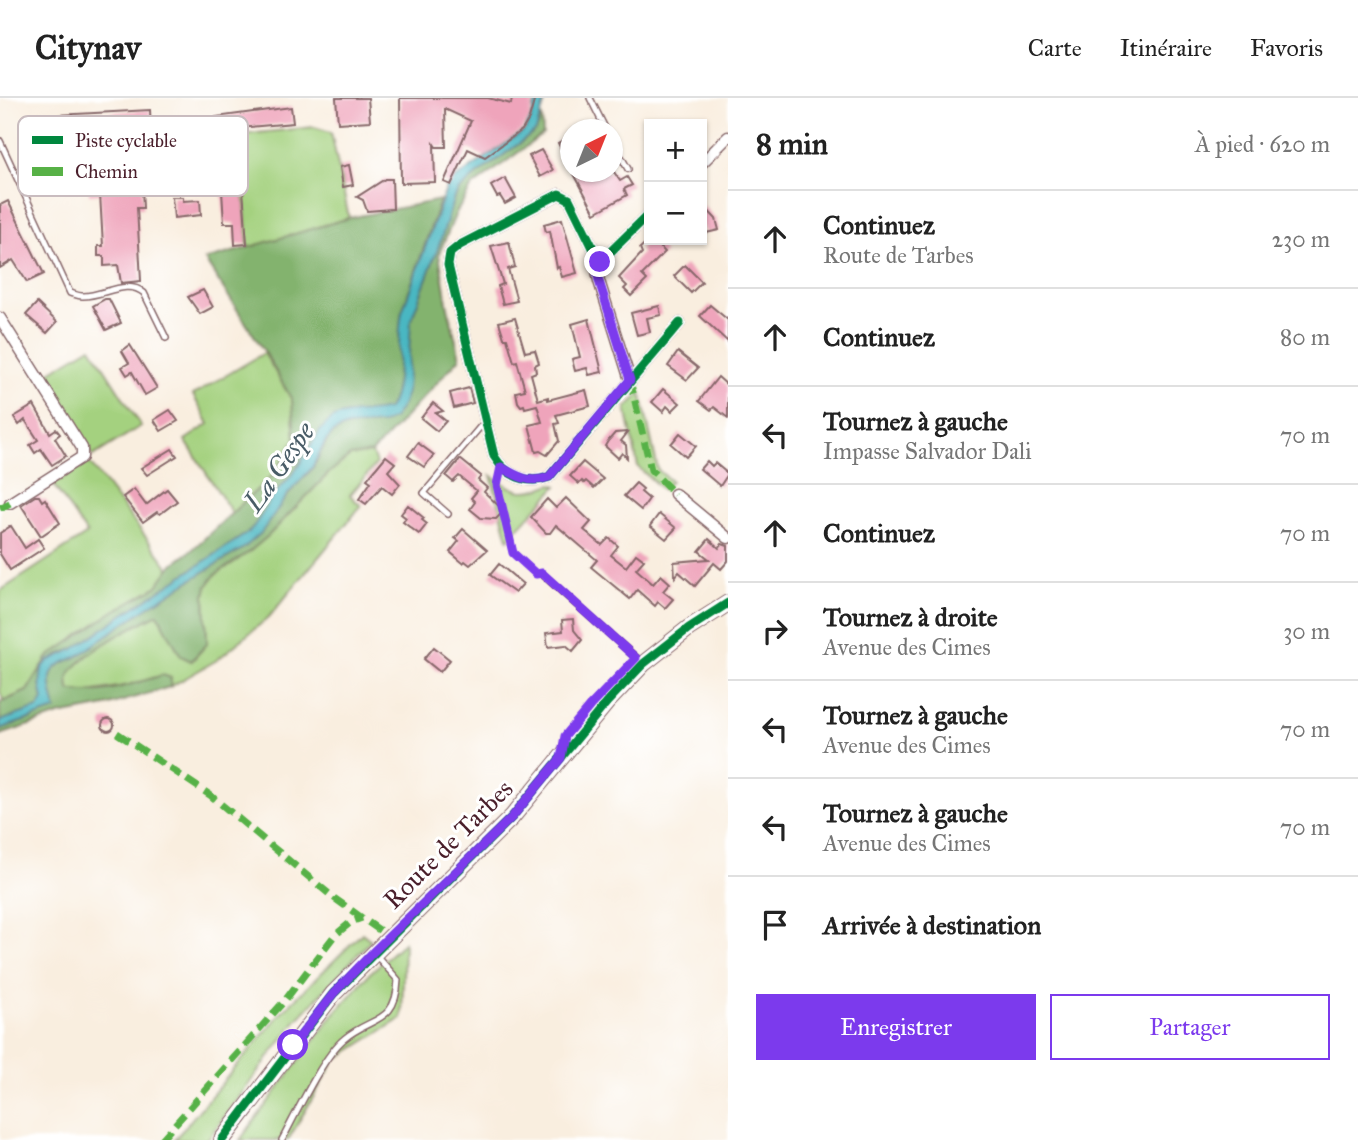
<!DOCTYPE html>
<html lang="fr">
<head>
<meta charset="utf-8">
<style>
  body { margin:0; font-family:"IM FELL Great Primer",serif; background:#f2f2f2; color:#222 }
  .controls { position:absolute; right:21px; top:21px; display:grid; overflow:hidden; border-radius:0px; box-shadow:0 2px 5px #0004 }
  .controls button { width:63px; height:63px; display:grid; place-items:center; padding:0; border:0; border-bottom:2px solid #e0e0e0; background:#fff; color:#222; font:35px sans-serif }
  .compass { position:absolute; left:560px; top:21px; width:63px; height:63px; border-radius:50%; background:#fff; box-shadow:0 2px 5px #0004; rotate:43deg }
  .stop { position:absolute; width:21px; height:21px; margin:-16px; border:5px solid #7c3aed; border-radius:50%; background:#fff }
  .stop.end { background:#7c3aed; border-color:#fff; box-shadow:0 2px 7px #0008 }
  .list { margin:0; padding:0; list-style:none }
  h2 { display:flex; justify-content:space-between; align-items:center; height:91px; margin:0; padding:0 28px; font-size:30px }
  h2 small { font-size:23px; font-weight:400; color:#767676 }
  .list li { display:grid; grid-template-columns:46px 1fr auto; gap:21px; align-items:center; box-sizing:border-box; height:98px; padding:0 28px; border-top:2px solid #e0e0e0 }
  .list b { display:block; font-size:26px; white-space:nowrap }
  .list p { margin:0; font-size:23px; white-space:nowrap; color:#767676 }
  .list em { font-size:23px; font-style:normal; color:#767676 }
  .actions { display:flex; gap:14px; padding:21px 28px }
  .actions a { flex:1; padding:16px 0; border:2px solid #7c3aed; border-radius:0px; text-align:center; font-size:24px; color:#7c3aed }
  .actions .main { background:#7c3aed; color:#fff }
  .icon { flex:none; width:38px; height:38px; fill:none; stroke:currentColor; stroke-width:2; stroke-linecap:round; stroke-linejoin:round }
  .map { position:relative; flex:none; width:728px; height:1042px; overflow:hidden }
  header { display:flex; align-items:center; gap:42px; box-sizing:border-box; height:98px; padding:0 35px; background:#fff; border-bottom:2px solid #e0e0e0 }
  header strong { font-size:33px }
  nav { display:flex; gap:38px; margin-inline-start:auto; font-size:24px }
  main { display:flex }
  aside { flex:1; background:#fff }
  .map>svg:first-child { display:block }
  .green { fill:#a4d17f; stroke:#777855; stroke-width:2 }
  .forest { fill:#83b36e; stroke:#66694c; stroke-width:2 }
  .water { fill:#48b7c2; stroke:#496b76; stroke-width:2 }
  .building { fill:#efa4bb }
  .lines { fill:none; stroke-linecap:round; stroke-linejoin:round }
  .lane-casing { stroke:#87676a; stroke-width:8 }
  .street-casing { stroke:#87676a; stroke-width:13 }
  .secondary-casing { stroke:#87676a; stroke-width:18 }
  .path { stroke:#87676a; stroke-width:2; stroke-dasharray:2 5; stroke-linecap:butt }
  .lane { stroke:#fff; stroke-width:5 }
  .street { stroke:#fff; stroke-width:10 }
  .secondary { stroke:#fff; stroke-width:16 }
  .quiet { stroke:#57b146; stroke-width:7; stroke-dasharray:14 7; stroke-linecap:butt }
  .cycleway-casing { stroke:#fff; stroke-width:13 }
  .cycleway { stroke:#00873e; stroke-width:9 }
  .route { stroke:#7c3aed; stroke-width:9 }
  .labels { text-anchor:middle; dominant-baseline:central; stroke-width:6; stroke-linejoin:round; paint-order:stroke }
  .street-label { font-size:26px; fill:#4a1f2b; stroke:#fff }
  .water-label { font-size:28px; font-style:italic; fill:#495c67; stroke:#fff }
  .key { fill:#fff; stroke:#c9bcbf; stroke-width:2 }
  .key-label { font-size:19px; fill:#4a1f2b }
</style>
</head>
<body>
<header>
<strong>Citynav</strong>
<nav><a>Carte</a><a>Itinéraire</a><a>Favoris</a></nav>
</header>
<main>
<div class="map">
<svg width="728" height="1042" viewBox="0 0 728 1042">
  <rect width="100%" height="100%" fill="#fff"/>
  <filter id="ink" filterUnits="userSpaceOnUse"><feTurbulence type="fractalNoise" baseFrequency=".0143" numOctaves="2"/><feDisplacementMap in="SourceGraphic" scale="14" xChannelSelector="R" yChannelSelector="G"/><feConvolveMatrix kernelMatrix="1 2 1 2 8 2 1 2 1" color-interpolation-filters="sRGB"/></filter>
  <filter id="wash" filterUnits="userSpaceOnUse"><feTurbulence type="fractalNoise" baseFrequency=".00686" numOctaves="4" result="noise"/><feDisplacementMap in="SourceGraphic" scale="28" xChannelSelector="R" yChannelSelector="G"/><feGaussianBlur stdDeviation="1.57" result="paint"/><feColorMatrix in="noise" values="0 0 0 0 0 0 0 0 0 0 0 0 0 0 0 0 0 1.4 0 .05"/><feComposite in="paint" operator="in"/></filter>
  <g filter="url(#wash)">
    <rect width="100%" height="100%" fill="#f9eedf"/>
    <!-- green -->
    <g class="green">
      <polygon points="314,29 331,34 349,120 248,150 239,37"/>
      <polygon points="91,249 141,328 93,358 43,278"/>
      <polygon points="264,255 292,302 295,341 274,376 232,415 185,342 209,326 193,297"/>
      <polygon points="641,295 658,372 671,383 663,392 638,369 626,310"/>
      <path d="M372,355L376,366L350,397L361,408L269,519L217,562L170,589L171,580L82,595L69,593C69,592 68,582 68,581C73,559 138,525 158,515L181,558L192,563L207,546L205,497L207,488L215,477L249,454L268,438L330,374L350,358Z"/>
      <polygon points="89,364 170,471 156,489 114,513 48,559 27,593 4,603 0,595 0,493 87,436 53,386"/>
      <path d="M491,377C517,395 523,398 552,386L557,388L508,441Z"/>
      <polygon points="362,835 371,842 296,923 207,1042 174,1042 282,914"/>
      <polygon points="404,844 402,920 335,962 288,1042 240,1042 333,917 369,876"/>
    </g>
    <!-- forest -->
    <g class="forest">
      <path d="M542,18L543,36L472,89L456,115L439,156L447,205L460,260L372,355L350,358L330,374L268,438L249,454L215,477L207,488L205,497L207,546L191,563L181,558L158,516C138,526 73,559 68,581C68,582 69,591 69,592C100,599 134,585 163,577L171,580L170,589L106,608L59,617L0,637V631L55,612C54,601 48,585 52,575C57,564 74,562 83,555C134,516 190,482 244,450C262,433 274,415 289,396C295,387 304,380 311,372C320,361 321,346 333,336C350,321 375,331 394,319L411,222L441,142L453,102L459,92L475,78L536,33Z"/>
      <path d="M440,102L402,214C396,243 403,287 388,312L373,316H345L322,331L293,376L273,398L259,423L249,434L124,516L74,551L57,557L40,585L43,602L38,610L0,623V605L27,593L48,559L114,513L156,489L173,466L192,452L274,376L295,341L292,302L266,256L205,162L349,120Z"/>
    </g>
    <!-- water -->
    <path class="water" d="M537,0H546L536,33L475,78L459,92L453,102L441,142L411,222L407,294L402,308L394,320L383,326L347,328L334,334L325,344L312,370L289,395L261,435L244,450C189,482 134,516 83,555C74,562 57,564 52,575C48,585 54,601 56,612L0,631V623L38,610L43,602L40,585L42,570L48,563L74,551L124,516L249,434C259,423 265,409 274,397C280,389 289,382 295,373C307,356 317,330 334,320C344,314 374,315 388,311C403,287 396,243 402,214L446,91L452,83L525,32L532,18Z"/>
    <g id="blocks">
      <!-- building -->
      <g class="building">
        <polygon points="336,0 368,0 370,23 338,25"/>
        <polygon points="400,0 488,0 511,6 512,0 535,0 529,21 522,32 485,59 468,51 451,87 444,84 471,23 445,11 446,49 436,49 434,46 435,84 401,85"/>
        <polygon points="291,9 293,25 217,32 216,19"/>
        <polygon points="150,12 153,70 141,70 143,110 137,110 141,183 121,185 118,167 104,168 104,158 98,158 98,148 103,148 100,96 89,97 88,73 41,75 39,18"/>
        <polygon points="570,38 570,69 558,45"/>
        <polygon points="541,52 553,72 540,79 529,58"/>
        <polygon points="237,60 238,78 242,78 247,146 235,147 234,125 224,125 220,61"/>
        <polygon points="349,67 353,87 343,89 340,69"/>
        <polygon points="573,74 614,74 620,83 627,79 632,87 624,91 627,97 595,115"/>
        <polygon points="505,80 516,100 505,106 500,98 497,99 491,88"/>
        <polygon points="385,81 392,81 393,111 367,113 363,102 357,99"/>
        <polygon points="172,99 183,99 183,103 200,102 201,117 174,120"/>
        <polygon points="8,103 44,176 27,184 13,162 0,170 0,107"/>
        <polygon points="702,106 716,121 719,132 706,135 702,125"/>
        <polygon points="562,121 577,175 562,179 559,169 557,170 550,133 546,134 544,126"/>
        <polygon points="649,142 665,142 659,148 665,154 642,177 647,182 631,198 624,191 627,188 619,180 642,155 640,150"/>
        <polygon points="509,144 515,169 508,171 517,203 503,206 498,188 503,186 491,148"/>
        <polygon points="685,167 702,184 691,195 674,178"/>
        <polygon points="203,192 213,209 200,216 188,199"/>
        <polygon points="105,201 109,201 121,225 106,232 93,208"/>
        <polygon points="37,205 57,224 47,235 26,217"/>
        <polygon points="710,207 728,222 728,244 700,218"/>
        <polygon points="659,208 661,217 647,220 650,234 637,237 631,215"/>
        <polygon points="515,220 525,254 535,252 539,265 535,267 536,274 531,276 538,302 548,299 548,302 586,292 590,308 556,317 559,325 555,326 559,343 547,357 540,353 536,354 529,327 542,324 537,307 525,310 524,307 521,308 518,304 516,294 525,292 517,263 514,264 507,240 504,240 499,224"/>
        <polygon points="589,221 602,274 589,277 587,270 575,273 572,261 580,259 572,226"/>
        <polygon points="130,247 157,290 145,297 132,274 127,277 122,269 129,265 122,253"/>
        <polygon points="678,254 698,270 687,282 668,268"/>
        <polygon points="718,279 728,288 728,320 714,309 711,312 699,303"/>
        <polygon points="469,290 473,305 454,310 450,295"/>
        <polygon points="663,291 680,305 672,313 667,308 663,314 652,304"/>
        <polygon points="433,305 443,313 436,315 446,323 437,333 421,320"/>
        <polygon points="34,307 50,335 56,331 60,336 55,340 66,358 52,367 41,351 35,355 30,347 38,342 25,322 19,327 14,319"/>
        <polygon points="170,312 178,323 161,333 154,322"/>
        <polygon points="628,334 621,343 626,347 627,360 622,355 618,360 605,348 608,343 615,335"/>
        <polygon points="680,335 696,348 686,359 671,346"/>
        <polygon points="418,345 434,357 424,369 408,358"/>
        <polygon points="172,351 177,358 147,377 141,370"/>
        <polygon points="386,358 395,365 388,373 400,386 392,396 382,388 366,406 359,401 371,384 367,381"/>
        <polygon points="460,361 481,378 478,382 487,390 484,394 499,408 501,416 496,421 481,420 470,411 475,404 471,400 477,393 459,378 453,384 446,378"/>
        <polygon points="707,363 712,368 715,365 728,376 720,388 700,371"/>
        <polygon points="583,364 603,381 594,390 586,383 584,385 582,383 579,386 570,378"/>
        <polygon points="636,385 643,391 641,394 649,401 641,412 624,398"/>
        <polygon points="134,391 146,407 167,391 177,403 160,416 157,414 143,424 123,399"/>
        <polygon points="35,398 39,398 42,403 45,401 60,425 41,438 21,407"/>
        <polygon points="566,400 591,424 584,432 602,447 609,440 618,448 611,457 626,469 636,456 644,462 636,471 653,486 661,477 670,485 663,493 673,501 665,510 658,504 655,508 637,492 630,501 591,469 597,462 556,427 550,435 546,435 531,419 547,401 556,410"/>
        <polygon points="408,407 424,420 422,422 427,426 419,436 403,424 406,420 401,416"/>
        <polygon points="659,416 676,430 666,441 650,428"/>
        <polygon points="11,428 25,450 38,441 44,450 10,472 0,456 0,435"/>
        <polygon points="463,431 487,452 470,467 465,463 463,465 450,454 459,443 455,440"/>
        <polygon points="709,441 719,450 722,446 728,448 728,463 721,471 714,465 695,488 679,474 675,479 674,464 709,461 699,453"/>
        <polygon points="499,466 523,486 515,495 490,477"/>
        <polygon points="573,521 574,532 582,542 573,553 566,547 548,549 546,535 563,533 562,522"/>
        <polygon points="434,549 450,562 440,574 424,561"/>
        <circle cx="108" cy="627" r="6"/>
      </g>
    </g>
  </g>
  <g filter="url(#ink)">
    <use href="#blocks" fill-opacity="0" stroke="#87676a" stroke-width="2"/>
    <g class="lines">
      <!-- lane casing -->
      <g class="lane-casing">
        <g id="lane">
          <polyline points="590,0 606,32"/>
          <path d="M0,43L70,195C74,196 78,198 82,198C102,199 127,180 144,195L166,240"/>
          <polyline points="612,43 628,71"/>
          <polyline points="448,416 424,395 486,322"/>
          <polyline points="542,476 641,564"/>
          <path d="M282,1042C296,1016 323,958 344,941C371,918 396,927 398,882L375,856"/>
        </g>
      </g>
      <!-- street casing -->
      <g class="street-casing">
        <g id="street">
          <polyline points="702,65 728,39"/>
          <path d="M649,116L600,164L569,101L559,96L460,147L450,155L448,167L494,358C506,378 527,387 549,379L680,225"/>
          <polyline points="600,164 597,172 599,183 630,282"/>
          <polyline points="0,220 82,350 82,359 10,405"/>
          <polyline points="675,396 728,440"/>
        </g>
      </g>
      <!-- secondary casing -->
      <g class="secondary-casing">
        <polyline id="secondary" points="222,1042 333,896 512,719 607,604 643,566 689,530 728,505"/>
      </g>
      <!-- path -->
      <polyline class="path" points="498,381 497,387 513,455 535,475"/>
      <!-- lane -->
      <use href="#lane" class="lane"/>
      <!-- street -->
      <use href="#street" class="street"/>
      <!-- secondary -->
      <use href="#secondary" class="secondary"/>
      <!-- quiet -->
      <g class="quiet">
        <polyline points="630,282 651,372 675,396"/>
        <polyline points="0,410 10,405"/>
        <polyline points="117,635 210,697 334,800 389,839"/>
        <polyline points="161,1042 286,901 334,838 351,824 362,820"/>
      </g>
      <!-- cycleway casing -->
      <g class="cycleway-casing">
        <g id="cycleway">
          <path d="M649,116L600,164L569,101L559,96L460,147L450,155L448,167L494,358C506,378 527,387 549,379L680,225"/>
          <polyline points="222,1042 333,896 512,719 607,604 643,566 689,530 728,505"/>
        </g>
      </g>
      <!-- cycleway -->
      <use href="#cycleway" class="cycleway"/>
    </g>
  </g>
  <g class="lines" filter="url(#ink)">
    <!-- route -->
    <path class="route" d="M293,947L333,896L373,854L512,719L561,660L565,638L590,608L636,560L542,475L536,476L513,455L497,387L501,369C518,379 530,386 549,379L630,282L599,183L597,172L600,164"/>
  </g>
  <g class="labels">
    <!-- street labels -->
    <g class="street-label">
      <text transform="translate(448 746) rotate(-45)">Route de Tarbes</text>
    </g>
    <!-- water labels -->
    <g class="water-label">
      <text transform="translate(279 369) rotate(-55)">La Gespe</text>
    </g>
  </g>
  <!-- legend -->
  <rect x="18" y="18" width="230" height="80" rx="10" class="key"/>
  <rect x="32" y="38" width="31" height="8" fill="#00873e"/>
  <rect x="32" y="69" width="31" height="9" fill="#57b146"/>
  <g class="key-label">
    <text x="75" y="49">Piste cyclable</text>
    <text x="75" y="80">Chemin</text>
  </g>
</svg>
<div class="controls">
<button>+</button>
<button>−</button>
</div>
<svg class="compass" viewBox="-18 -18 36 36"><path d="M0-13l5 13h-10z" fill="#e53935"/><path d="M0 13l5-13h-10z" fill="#767676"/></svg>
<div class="stop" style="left:293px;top:947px"></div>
<div class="stop end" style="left:600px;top:164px"></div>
</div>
<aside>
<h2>8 min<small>À pied · 620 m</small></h2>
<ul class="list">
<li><svg class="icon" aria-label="ahead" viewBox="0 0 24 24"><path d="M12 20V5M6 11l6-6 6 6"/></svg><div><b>Continuez</b><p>Route de Tarbes</p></div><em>230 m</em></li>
<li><svg class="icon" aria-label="ahead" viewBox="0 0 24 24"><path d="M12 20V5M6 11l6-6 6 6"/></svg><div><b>Continuez</b></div><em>80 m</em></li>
<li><svg class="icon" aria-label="left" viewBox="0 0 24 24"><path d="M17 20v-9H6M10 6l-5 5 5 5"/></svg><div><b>Tournez à gauche</b><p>Impasse Salvador Dali</p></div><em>70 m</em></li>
<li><svg class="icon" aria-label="ahead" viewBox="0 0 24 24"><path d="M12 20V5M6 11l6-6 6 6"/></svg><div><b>Continuez</b></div><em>70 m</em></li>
<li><svg class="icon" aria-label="right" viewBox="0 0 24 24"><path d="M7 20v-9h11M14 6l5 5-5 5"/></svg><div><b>Tournez à droite</b><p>Avenue des Cimes</p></div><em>30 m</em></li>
<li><svg class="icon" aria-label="left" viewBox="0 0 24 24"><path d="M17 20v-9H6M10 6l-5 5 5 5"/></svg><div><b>Tournez à gauche</b><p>Avenue des Cimes</p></div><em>70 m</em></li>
<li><svg class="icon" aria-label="left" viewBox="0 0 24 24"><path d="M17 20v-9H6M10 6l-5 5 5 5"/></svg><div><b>Tournez à gauche</b><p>Avenue des Cimes</p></div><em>70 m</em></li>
<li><svg class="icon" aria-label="arrive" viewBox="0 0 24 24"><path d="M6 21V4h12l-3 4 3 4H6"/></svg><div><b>Arrivée à destination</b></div></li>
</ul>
<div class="actions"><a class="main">Enregistrer</a><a>Partager</a></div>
</aside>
</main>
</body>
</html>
